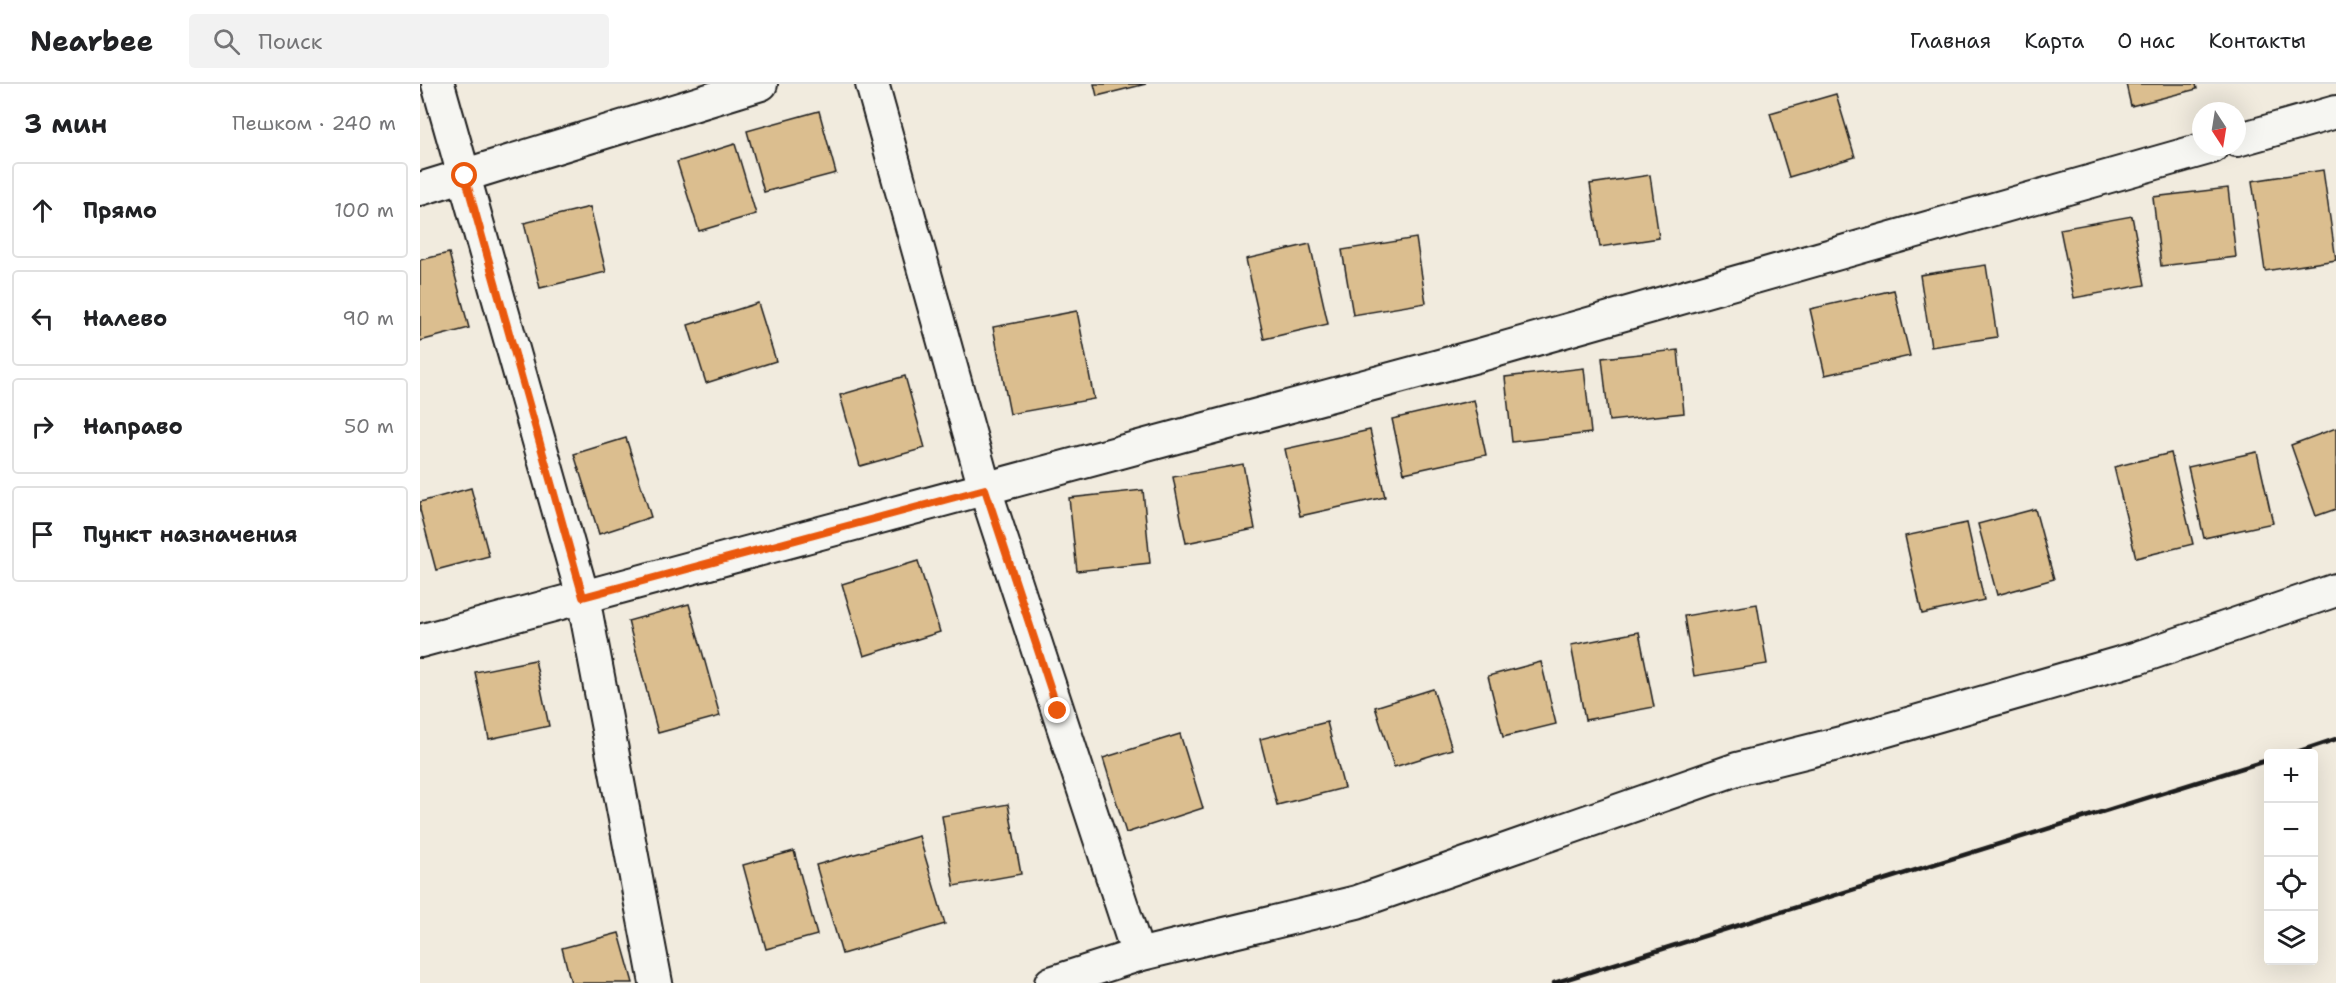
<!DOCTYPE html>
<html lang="ru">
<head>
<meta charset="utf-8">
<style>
  body { margin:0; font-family:"Shantell Sans",sans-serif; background:#f2f2f2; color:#202124 }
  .controls { position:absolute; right:18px; bottom:18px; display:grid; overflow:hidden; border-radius:6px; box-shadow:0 6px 24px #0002 }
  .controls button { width:54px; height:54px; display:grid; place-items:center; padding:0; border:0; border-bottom:2px solid #e0e0e0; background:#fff; color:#202124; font:30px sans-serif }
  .compass { position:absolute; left:1772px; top:18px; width:54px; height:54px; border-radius:50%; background:#fff; box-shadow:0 6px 24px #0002; rotate:168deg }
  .stop { position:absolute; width:18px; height:18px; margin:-14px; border:4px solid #ea580c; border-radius:50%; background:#fff }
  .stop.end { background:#ea580c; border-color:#fff; box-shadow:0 2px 6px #0008 }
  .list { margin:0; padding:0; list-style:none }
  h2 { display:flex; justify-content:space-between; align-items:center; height:78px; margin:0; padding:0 24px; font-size:26px }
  h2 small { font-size:20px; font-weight:400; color:#757577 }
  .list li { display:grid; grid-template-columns:39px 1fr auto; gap:18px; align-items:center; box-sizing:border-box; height:96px; margin:0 12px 12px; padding:0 12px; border:2px solid #e0e0e0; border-radius:6px }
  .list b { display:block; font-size:22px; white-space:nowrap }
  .list em { font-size:20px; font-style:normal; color:#757577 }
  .icon { flex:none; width:33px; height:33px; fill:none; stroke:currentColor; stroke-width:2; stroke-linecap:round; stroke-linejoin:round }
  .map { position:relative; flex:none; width:1916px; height:899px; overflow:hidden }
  header { display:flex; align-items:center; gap:36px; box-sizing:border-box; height:84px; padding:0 30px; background:#fff; border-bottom:2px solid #e0e0e0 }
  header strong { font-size:28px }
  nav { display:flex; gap:33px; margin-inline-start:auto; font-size:21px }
  .search { width:420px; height:54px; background:#f2f2f2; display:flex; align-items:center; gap:15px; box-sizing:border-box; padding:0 21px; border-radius:6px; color:#757577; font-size:22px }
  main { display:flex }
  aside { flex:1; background:#fff }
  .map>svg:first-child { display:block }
  .building { fill:#dbbe8f; stroke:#1c1c1c; stroke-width:1.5 }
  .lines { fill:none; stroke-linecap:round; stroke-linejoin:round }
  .minor-casing { stroke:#1c1c1c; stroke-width:36 }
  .minor { stroke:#f6f6f2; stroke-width:32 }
  .rail { stroke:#1c1c1c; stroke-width:4.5 }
  .route { stroke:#ea580c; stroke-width:8 }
</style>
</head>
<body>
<header>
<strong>Nearbee</strong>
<div class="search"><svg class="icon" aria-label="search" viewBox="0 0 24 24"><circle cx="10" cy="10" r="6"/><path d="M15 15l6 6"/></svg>Поиск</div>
<nav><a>Главная</a><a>Карта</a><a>О нас</a><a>Контакты</a></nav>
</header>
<main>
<aside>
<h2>3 мин<small>Пешком · 240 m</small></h2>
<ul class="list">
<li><svg class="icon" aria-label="ahead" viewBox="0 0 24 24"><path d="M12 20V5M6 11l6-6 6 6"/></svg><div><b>Прямо</b></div><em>100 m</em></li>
<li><svg class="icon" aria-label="left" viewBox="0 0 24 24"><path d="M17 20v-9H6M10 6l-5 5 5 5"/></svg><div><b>Налево</b></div><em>90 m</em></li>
<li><svg class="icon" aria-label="right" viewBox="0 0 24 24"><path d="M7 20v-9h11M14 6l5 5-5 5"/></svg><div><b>Направо</b></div><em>50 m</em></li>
<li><svg class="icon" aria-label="arrive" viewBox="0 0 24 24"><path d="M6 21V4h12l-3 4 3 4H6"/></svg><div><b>Пункт назначения</b></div></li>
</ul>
</aside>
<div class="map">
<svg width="1916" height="899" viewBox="0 0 1916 899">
  <rect width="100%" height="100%" fill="#f1ebde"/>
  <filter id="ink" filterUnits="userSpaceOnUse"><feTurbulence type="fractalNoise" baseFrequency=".0167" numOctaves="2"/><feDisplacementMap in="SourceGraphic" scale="12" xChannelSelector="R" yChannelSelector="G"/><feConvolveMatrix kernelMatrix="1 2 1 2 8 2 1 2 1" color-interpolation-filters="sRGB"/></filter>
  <g filter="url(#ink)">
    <!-- building -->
    <g class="building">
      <polygon points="674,0 726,0 677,12"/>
      <polygon points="1706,0 1776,0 1777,5 1711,22"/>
      <polygon points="1416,10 1435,73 1369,93 1350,29"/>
      <polygon points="399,27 416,89 344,108 327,47"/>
      <polygon points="315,60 336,130 279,147 257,78"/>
      <polygon points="1903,86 1916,176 1845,187 1832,97"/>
      <polygon points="1230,91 1239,154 1180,163 1170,100"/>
      <polygon points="1808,104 1816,173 1741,182 1733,113"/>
      <polygon points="170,123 186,188 120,204 104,139"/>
      <polygon points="1712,132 1725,201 1654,214 1640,145"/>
      <polygon points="996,154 1006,219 933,231 922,166"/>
      <polygon points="890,160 908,240 844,255 826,175"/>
      <polygon points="29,169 49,244 0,257 0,176"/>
      <polygon points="1566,181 1577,253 1511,263 1500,191"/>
      <polygon points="1474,206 1490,272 1405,291 1390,225"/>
      <polygon points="338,219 356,277 286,299 268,241"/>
      <polygon points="657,227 674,315 590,330 573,243"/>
      <polygon points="1258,266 1264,329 1189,337 1182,274"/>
      <polygon points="1164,284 1171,349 1092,358 1085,293"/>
      <polygon points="485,292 505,364 440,382 420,311"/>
      <polygon points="1054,316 1066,371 984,389 972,335"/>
      <polygon points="1916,344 1916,425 1896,432 1871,361"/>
      <polygon points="950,346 965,413 880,432 865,365"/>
      <polygon points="206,354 231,433 179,450 154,370"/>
      <polygon points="1837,368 1853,439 1784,454 1768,383"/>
      <polygon points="1751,369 1773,460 1716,474 1694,383"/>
      <polygon points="823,380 835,445 766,459 753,393"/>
      <polygon points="51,404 69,472 16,486 0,426 0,418"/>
      <polygon points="723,406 730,479 657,487 649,414"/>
      <polygon points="1615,425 1634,495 1577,511 1558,440"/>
      <polygon points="1547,439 1564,516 1502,530 1485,452"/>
      <polygon points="498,477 520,548 444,572 422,500"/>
      <polygon points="269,520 300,632 238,649 208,537"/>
      <polygon points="1337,520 1347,580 1274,592 1264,532"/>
      <polygon points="1219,548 1234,623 1165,636 1151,561"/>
      <polygon points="115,576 129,642 69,655 55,588"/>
      <polygon points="1121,578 1136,640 1083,653 1068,592"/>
      <polygon points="1013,605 1032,665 974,683 955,623"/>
      <polygon points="907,638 924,704 857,721 840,655"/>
      <polygon points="760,650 783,724 706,749 683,674"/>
      <polygon points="588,720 601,790 534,802 522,732"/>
      <polygon points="499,752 525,840 422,870 396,781"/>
      <polygon points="374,767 397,851 346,865 323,781"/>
      <polygon points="199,849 213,899 151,899 142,864"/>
    </g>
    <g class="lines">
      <!-- minor casing -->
      <g class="minor-casing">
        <g id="minor">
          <polyline points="18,0 163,513 236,899"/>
          <polyline points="452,0 565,405 718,871"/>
          <polyline points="1817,56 1916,28"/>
          <polyline points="0,105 341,0"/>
          <polyline points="0,557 1060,271 1792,63"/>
          <polyline points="631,899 718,871 937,818 1317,685 1429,657 1717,574 1916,506"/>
        </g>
      </g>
      <!-- minor -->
      <use href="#minor" class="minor"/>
      <!-- rail -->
      <g class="rail">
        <polyline points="1871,670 1916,655"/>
        <polyline points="1134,899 1848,676"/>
      </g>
    </g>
  </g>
  <g class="lines" filter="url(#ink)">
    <!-- route -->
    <polyline class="route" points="45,92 163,513 565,405 638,627"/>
  </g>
</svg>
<div class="controls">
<button>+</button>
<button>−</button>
<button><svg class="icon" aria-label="locate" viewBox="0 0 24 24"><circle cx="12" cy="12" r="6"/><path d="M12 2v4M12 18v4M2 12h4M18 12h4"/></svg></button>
<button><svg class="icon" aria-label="layers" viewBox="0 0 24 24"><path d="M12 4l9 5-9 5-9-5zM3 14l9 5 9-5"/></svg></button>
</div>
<svg class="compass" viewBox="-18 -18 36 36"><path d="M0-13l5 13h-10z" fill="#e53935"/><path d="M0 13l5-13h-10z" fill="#757577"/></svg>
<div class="stop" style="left:45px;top:92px"></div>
<div class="stop end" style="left:638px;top:627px"></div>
</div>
</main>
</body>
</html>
